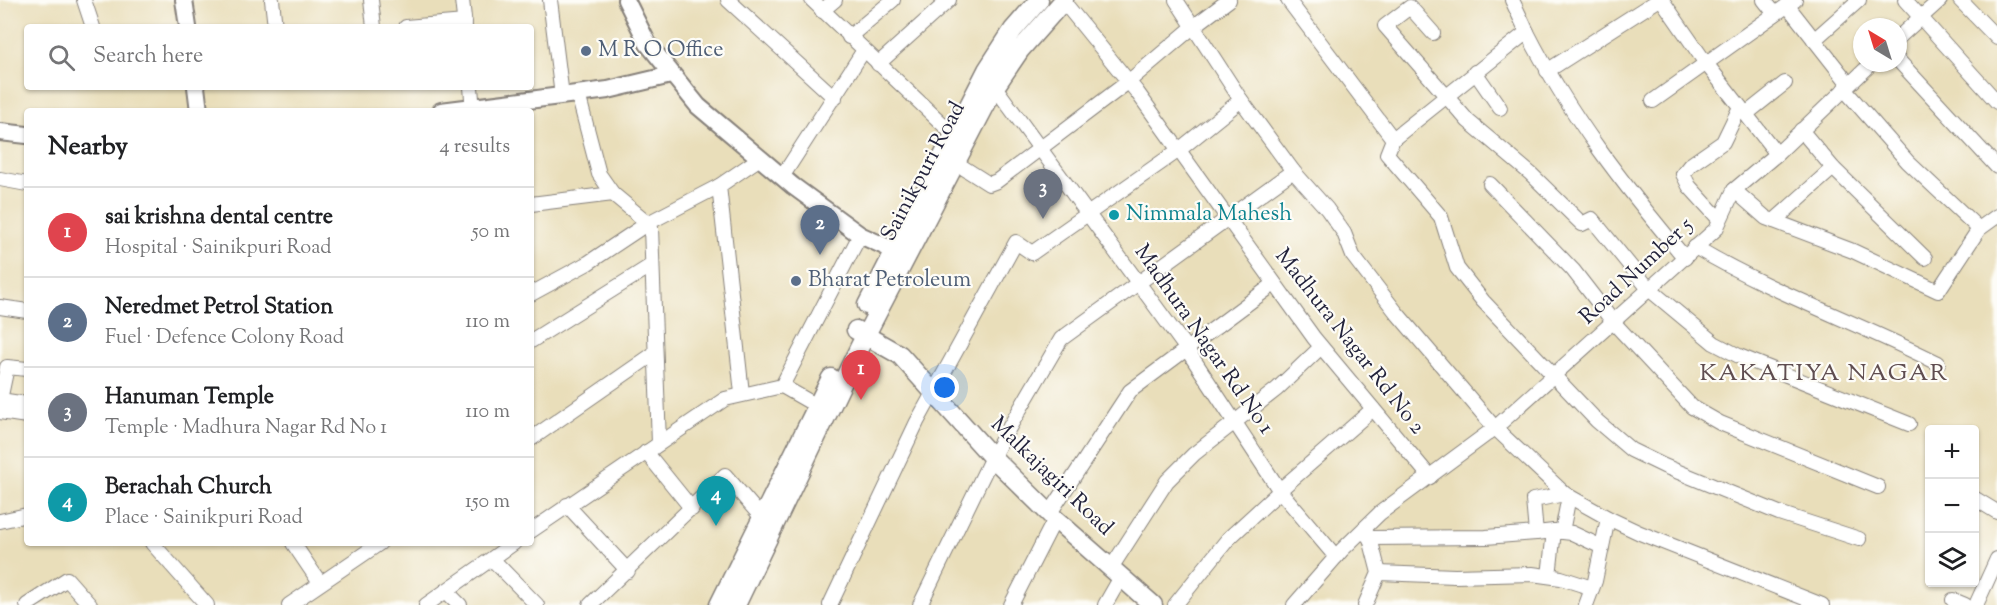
<!DOCTYPE html>
<html lang="en">
<head>
<meta charset="utf-8">
<style>
  body { margin:0; font-family:"Sorts Mill Goudy",serif; background:#f2f2f2; color:#202124 }
  .controls { position:absolute; right:18px; bottom:18px; display:grid; overflow:hidden; border-radius:6px; box-shadow:0 2px 4px #0004 }
  .controls button { width:54px; height:54px; display:grid; place-items:center; padding:0; border:0; border-bottom:2px solid #e0e0e0; background:#fff; color:#202124; font:30px sans-serif }
  .compass { position:absolute; left:1853px; top:18px; width:54px; height:54px; border-radius:50%; background:#fff; box-shadow:0 2px 4px #0004; rotate:322deg }
  .you { position:absolute; left:945px; top:388px; width:21px; height:21px; margin:-15px; border:4px solid #fff; border-radius:50%; background:#1a73e8; box-shadow:0 0 0 9px #1a73e833 }
  .badge { display:grid; place-items:center; width:39px; height:39px; border-radius:50%; background:#0f766e; color:#fff; font-size:20px; font-weight:700 }
  .pin { position:absolute; translate:-50% -50px; filter:drop-shadow(0 2px 3px #0008) }
  .pin::after { content:''; position:absolute; top:32px; width:21px; height:18px; background:inherit; clip-path:polygon(0 0,100% 0,50% 100%) }
  .list { margin:0; padding:0; list-style:none }
  h2 { display:flex; justify-content:space-between; align-items:center; height:78px; margin:0; padding:0 24px; font-size:26px }
  h2 small { font-size:20px; font-weight:400; color:#757577 }
  .list li { display:grid; grid-template-columns:39px 1fr auto; gap:18px; align-items:center; box-sizing:border-box; height:90px; padding:0 24px; border-top:2px solid #e0e0e0 }
  .list b { display:block; font-size:22px; white-space:nowrap }
  .list p { margin:0; font-size:20px; white-space:nowrap; color:#757577 }
  .list em { font-size:20px; font-style:normal; color:#757577 }
  .icon { flex:none; width:33px; height:33px; fill:none; stroke:currentColor; stroke-width:2; stroke-linecap:round; stroke-linejoin:round }
  .map { position:relative; flex:none; width:1997px; height:605px; overflow:hidden }
  .search { position:absolute; background:#fff; box-shadow:0 2px 4px #0004; left:24px; top:24px; width:510px; height:66px; display:flex; align-items:center; gap:15px; box-sizing:border-box; padding:0 21px; border-radius:6px; color:#757577; font-size:22px }
  .panel { position:absolute; background:#fff; box-shadow:0 2px 4px #0004; left:24px; top:108px; width:510px; height:438px; border-radius:6px }
  .map>svg:first-child { display:block }
  .lines { fill:none; stroke-linecap:round; stroke-linejoin:round }
  .minor-casing { stroke:#86807a; stroke-width:16 }
  .tertiary-casing { stroke:#86807a; stroke-width:20 }
  .secondary-casing { stroke:#86807a; stroke-width:21 }
  .minor { stroke:#fff; stroke-width:14 }
  .tertiary { stroke:#fff; stroke-width:16 }
  .secondary { stroke:#fff; stroke-width:18 }
  .service-dot { fill:#5c6f8a; stroke:#fdfcf7; stroke-width:2 }
  .culture-dot { fill:#0f9aa8; stroke:#fdfcf7; stroke-width:2 }
  .labels { text-anchor:middle; dominant-baseline:central; stroke-width:4.5; stroke-linejoin:round; paint-order:stroke }
  .service-label { font-size:22px; fill:#4e5e75; stroke:#fdfcf7; text-anchor:start }
  .street-label { font-size:22px; fill:#22223b; stroke:#fdfcf7 }
  .culture-label { font-size:22px; fill:#0d838f; stroke:#fdfcf7; text-anchor:start }
  .neighbourhood-label { font-size:24px; letter-spacing:1.5px; fill:#5f4d50; stroke:#fdfcf7 }
</style>
</head>
<body>
<div class="map">
<svg width="1997" height="605" viewBox="0 0 1997 605">
  <rect width="100%" height="100%" fill="#fdfcf7"/>
  <filter id="ink" filterUnits="userSpaceOnUse"><feTurbulence type="fractalNoise" baseFrequency=".0167" numOctaves="2"/><feDisplacementMap in="SourceGraphic" scale="12" xChannelSelector="R" yChannelSelector="G"/><feConvolveMatrix kernelMatrix="1 2 1 2 8 2 1 2 1" color-interpolation-filters="sRGB"/></filter>
  <filter id="wash" filterUnits="userSpaceOnUse"><feTurbulence type="fractalNoise" baseFrequency=".008" numOctaves="4" result="noise"/><feDisplacementMap in="SourceGraphic" scale="24" xChannelSelector="R" yChannelSelector="G"/><feGaussianBlur stdDeviation="1.35" result="paint"/><feColorMatrix in="noise" values="0 0 0 0 0 0 0 0 0 0 0 0 0 0 0 0 0 1.4 0 .05"/><feComposite in="paint" operator="in"/></filter>
  <g filter="url(#wash)">
    <rect width="100%" height="100%" fill="#e9deba"/>
  </g>
  <g filter="url(#ink)">
    <g class="lines">
      <!-- minor casing -->
      <g class="minor-casing">
        <g id="minor">
          <polyline points="84,0 93,27"/>
          <polyline points="272,0 275,27"/>
          <polyline points="371,0 374,27"/>
          <polyline points="462,0 465,27"/>
          <polyline points="550,0 562,96"/>
          <polyline points="728,0 835,98"/>
          <polyline points="812,0 954,135"/>
          <path d="M1288,0L1393,139L1527,32C1569,115 1625,187 1685,258"/>
          <polyline points="1512,0 1527,32"/>
          <polyline points="1662,0 1705,62 1777,154"/>
          <polyline points="1764,0 1775,14"/>
          <polyline points="1905,0 1997,102"/>
          <polyline points="1960,0 1997,38"/>
          <polyline points="1063,1 1137,92 1314,338 1430,477"/>
          <polyline points="1787,5 1849,84"/>
          <polyline points="822,11 835,0"/>
          <polyline points="406,27 465,22"/>
          <polyline points="1433,33 1410,7 1385,26 1468,121 1531,174 1582,224 1592,219 1649,289 1714,343 1739,356 1909,424"/>
          <polyline points="849,37 893,0"/>
          <polyline points="1898,38 1940,0"/>
          <polyline points="1814,40 1859,0"/>
          <polyline points="1898,60 1997,167"/>
          <polyline points="878,64 949,0"/>
          <polyline points="1547,71 1658,0"/>
          <polyline points="1475,72 1500,108"/>
          <polyline points="471,87 473,111"/>
          <polyline points="995,87 1186,348 1280,491 1336,557"/>
          <polyline points="1844,89 1908,162 1979,229"/>
          <polyline points="1653,101 1795,0"/>
          <polyline points="1746,114 1785,83"/>
          <polyline points="1801,130 1833,168 1925,258"/>
          <polyline points="1393,139 1387,154 1441,217 1457,268 1483,301 1597,421 1631,450 1664,466 1779,513 1859,539"/>
          <polyline points="956,163 989,184 997,181 1128,82 1193,27 1229,0"/>
          <polyline points="1293,171 1327,209 1344,233 1353,256 1396,312 1495,428 1565,494 1608,518 1640,533 1822,605"/>
          <polyline points="782,177 864,50"/>
          <polyline points="0,179 27,184"/>
          <polyline points="1490,184 1573,270 1614,323 1692,407 1720,423 1878,487"/>
          <polyline points="1734,190 1766,218 1853,251 1938,291 1979,229 1997,216"/>
          <polyline points="613,194 648,223 719,186"/>
          <polyline points="531,204 613,194 599,174 578,94"/>
          <polyline points="1719,219 1689,186 1683,174 1690,165 1723,142 1740,107"/>
          <polyline points="1774,221 1833,168"/>
          <path d="M1695,247C1772,293 1857,322 1938,363"/>
          <polyline points="531,294 588,263 648,223 651,228 659,443"/>
          <polyline points="0,307 27,311"/>
          <polyline points="531,341 652,265"/>
          <polyline points="782,386 817,406"/>
          <polyline points="742,393 719,186 760,158"/>
          <polyline points="0,400 7,367 27,369"/>
          <polyline points="0,400 27,404"/>
          <polyline points="0,412 27,416"/>
          <polyline points="531,439 655,353"/>
          <polyline points="646,452 692,509"/>
          <polyline points="1281,489 1373,409"/>
          <polyline points="1974,498 1997,512"/>
          <polyline points="567,505 628,571"/>
          <polyline points="1050,513 1130,391 1274,284"/>
          <polyline points="0,521 27,515"/>
          <polyline points="531,531 725,399 782,386 860,235"/>
          <polyline points="1554,531 1572,533 1602,547"/>
          <polyline points="1562,532 1569,496"/>
          <polyline points="1365,533 1370,538 1379,573 1365,605"/>
          <polyline points="1536,533 1554,531 1549,576"/>
          <polyline points="1370,538 1486,537 1536,533 1533,500 1565,494"/>
          <polyline points="152,543 207,605"/>
          <polyline points="293,543 320,583"/>
          <polyline points="492,559 537,605"/>
          <polyline points="1111,568 1167,481 1194,454 1277,389 1321,347"/>
          <polyline points="1379,573 1455,576 1532,574 1561,578 1592,588"/>
          <polyline points="446,591 460,605"/>
          <polyline points="1953,600 1965,605"/>
          <polyline points="27,605 67,579 90,605"/>
          <polyline points="289,605 380,543"/>
          <polyline points="426,605 514,543"/>
          <polyline points="590,605 725,475 763,519"/>
          <polyline points="830,605 917,422 1016,242 1032,253 1179,150 1241,100 1176,0"/>
          <polyline points="920,605 992,457 1061,339 1293,171 1241,100"/>
          <polyline points="1011,605 1055,519"/>
          <polyline points="1105,605 1121,577"/>
          <polyline points="1175,605 1228,539 1280,491"/>
          <polyline points="1294,605 1342,550 1380,513 1495,428 1716,229 1734,190 1777,154 1872,63"/>
          <polyline points="1586,605 1595,581 1608,518"/>
          <polyline points="1976,605 1997,559"/>
        </g>
      </g>
      <!-- tertiary casing -->
      <g class="tertiary-casing">
        <g id="tertiary">
          <polyline points="184,0 188,27"/>
          <polyline points="626,0 648,44 698,106 793,186 860,235 895,251"/>
          <polyline points="196,87 199,111"/>
          <polyline points="441,111 608,90 671,75"/>
          <polyline points="0,132 27,135"/>
        </g>
      </g>
      <!-- secondary casing -->
      <g class="secondary-casing">
        <g id="secondary">
          <polyline points="867,305 987,70 1013,30 1039,0"/>
          <polyline points="856,330 900,355 992,457 1055,519 1153,605"/>
          <polyline points="719,605 831,378"/>
          <polyline points="736,605 860,346 995,87 1020,50 1064,0"/>
        </g>
      </g>
      <!-- minor -->
      <use href="#minor" class="minor"/>
      <!-- tertiary -->
      <use href="#tertiary" class="tertiary"/>
      <!-- secondary -->
      <use href="#secondary" class="secondary"/>
    </g>
  </g>
  <!-- markers -->
  <g class="service-dot">
    <circle cx="586" cy="51" r="6"/>
    <circle cx="796" cy="281" r="6"/>
  </g>
  <circle class="culture-dot" cx="1114" cy="215" r="6"/>
  <g class="labels">
    <!-- service labels -->
    <g class="service-label">
      <text x="598" y="51">M R O Office</text>
      <text x="808" y="281">Bharat Petroleum</text>
    </g>
    <!-- street labels -->
    <g class="street-label">
      <text transform="translate(924 172) rotate(-62)">Sainikpuri Road</text>
      <text transform="translate(1637 272) rotate(-43)">Road Number 5</text>
      <text transform="translate(1203 340) rotate(55)">Madhura Nagar Rd No 1</text>
      <text transform="translate(1349 342) rotate(52)">Madhura Nagar Rd No 2</text>
      <text transform="translate(1051 477) rotate(44)">Malkajagiri Road</text>
    </g>
    <!-- culture labels -->
    <g class="culture-label">
      <text x="1126" y="215">Nimmala Mahesh</text>
    </g>
    <!-- neighbourhood labels -->
    <g class="neighbourhood-label">
      <text x="1824" y="374">KAKATIYA NAGAR</text>
    </g>
  </g>
</svg>
<div class="controls">
<button>+</button>
<button>−</button>
<button><svg class="icon" aria-label="layers" viewBox="0 0 24 24"><path d="M12 4l9 5-9 5-9-5zM3 14l9 5 9-5"/></svg></button>
</div>
<svg class="compass" viewBox="-18 -18 36 36"><path d="M0-13l5 13h-10z" fill="#e53935"/><path d="M0 13l5-13h-10z" fill="#757577"/></svg>
<div class="you"></div>
<div class="pin badge" style="left:861px;top:400px;background:#e0444e">1</div>
<div class="pin badge" style="left:820px;top:255px;background:#5c6f8a">2</div>
<div class="pin badge" style="left:1043px;top:219px;background:#6b7280">3</div>
<div class="pin badge" style="left:716px;top:526px;background:#0f9aa8">4</div>
<div class="search"><svg class="icon" aria-label="search" viewBox="0 0 24 24"><circle cx="10" cy="10" r="6"/><path d="M15 15l6 6"/></svg>Search here</div>
<section class="panel">
<h2>Nearby<small>4 results</small></h2>
<ul class="list">
<li><span class="badge" style="background:#e0444e">1</span><div><b>sai krishna dental centre</b><p>Hospital · Sainikpuri Road</p></div><em>50 m</em></li>
<li><span class="badge" style="background:#5c6f8a">2</span><div><b>Neredmet Petrol Station</b><p>Fuel · Defence Colony Road</p></div><em>110 m</em></li>
<li><span class="badge" style="background:#6b7280">3</span><div><b>Hanuman Temple</b><p>Temple · Madhura Nagar Rd No 1</p></div><em>110 m</em></li>
<li><span class="badge" style="background:#0f9aa8">4</span><div><b>Berachah Church</b><p>Place · Sainikpuri Road</p></div><em>150 m</em></li>
</ul>
</section>
</div>
</body>
</html>
